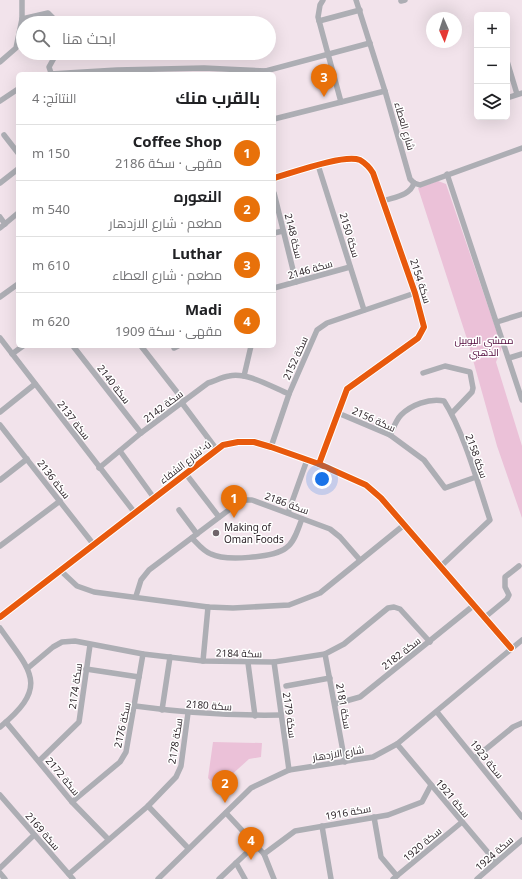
<!DOCTYPE html>
<html lang="ar">
<head>
<meta charset="utf-8">
<style>
  body { margin:0; font-family:"Noto Sans",Cairo,sans-serif; background:#f6f6f6; color:#202124; direction:rtl }
  .controls { position:absolute; right:12px; top:12px; display:grid; overflow:hidden; border-radius:6px; box-shadow:0 4px 16px #0002 }
  .controls button { width:36px; height:36px; display:grid; place-items:center; padding:0; border:0; border-bottom:1px solid #e0e0e0; background:#fff; color:#202124; font:20px sans-serif }
  .compass { position:absolute; left:426px; top:12px; width:36px; height:36px; border-radius:50%; background:#fff; box-shadow:0 4px 16px #0002; rotate:177deg }
  .you { position:absolute; left:322px; top:479px; width:14px; height:14px; margin:-10px; border:3px solid #fff; border-radius:50%; background:#1a73e8; box-shadow:0 0 0 6px #1a73e833 }
  .badge { display:grid; place-items:center; width:26px; height:26px; border-radius:50%; background:#111827; color:#fff; font-size:13px; font-weight:700 }
  .pin { position:absolute; translate:-50% -33px; filter:drop-shadow(0 1px 2px #0008) }
  .pin::after { content:''; position:absolute; top:21px; width:14px; height:12px; background:inherit; clip-path:polygon(0 0,100% 0,50% 100%) }
  .list { margin:0; padding:0; list-style:none }
  h2 { display:flex; justify-content:space-between; align-items:center; height:52px; margin:0; padding:0 16px; font-size:17px }
  h2 small { font-size:13px; font-weight:400; color:#757577 }
  .list li { display:grid; grid-template-columns:26px 1fr auto; gap:12px; align-items:center; box-sizing:border-box; height:56px; padding:0 16px; border-top:1px solid #e0e0e0 }
  .list b { display:block; font-size:15px; white-space:nowrap }
  .list p { margin:0; font-size:13px; white-space:nowrap; color:#757577 }
  .list em { font-size:13px; font-style:normal; color:#757577 }
  .icon { flex:none; width:22px; height:22px; fill:none; stroke:currentColor; stroke-width:2; stroke-linecap:round; stroke-linejoin:round }
  .map { position:relative; flex:none; width:522px; height:879px; overflow:hidden; direction:ltr }
  .search { position:absolute; background:#fff; box-shadow:0 4px 16px #0002; left:16px; top:16px; width:260px; height:44px; display:flex; align-items:center; gap:10px; box-sizing:border-box; padding:0 14px; border-radius:22px; color:#757577; font-size:15px }
  .panel { position:absolute; background:#fff; box-shadow:0 4px 16px #0002; left:16px; top:72px; width:260px; height:276px; border-radius:6px; direction:rtl }
  .map>svg:first-child { display:block }
  .green { fill:#ebc1d8 }
  .lines { fill:none; stroke-linecap:round; stroke-linejoin:round }
  .minor { stroke:#adaeb4; stroke-width:5.5 }
  .cycleway-casing { stroke:#fff; stroke-width:8 }
  .cycleway { stroke:#e8590c; stroke-width:6 }
  .poi-dot { fill:#6f646a; stroke:#fff; stroke-width:1.5 }
  .labels { text-anchor:middle; dominant-baseline:central; stroke-width:3; stroke-linejoin:round; paint-order:stroke }
  .street-label { font-size:10px; fill:#291f25; stroke:#fff }
  .park-label { font-size:10px; fill:#4f0539; stroke:#fff }
  .poi-label { font-size:10px; fill:#291f25; stroke:#fff; text-anchor:start }
</style>
</head>
<body>
<div class="map">
<svg width="522" height="879" viewBox="0 0 522 879">
  <rect width="100%" height="100%" fill="#f2e3eb"/>
  <!-- green -->
  <g class="green">
    <polygon points="438,181 446,184 502,347 496,362 522,446 522,518 497,446 468,342 418,188"/>
    <polygon points="213,742 262,743 261,757 249,759 217,788 208,778"/>
  </g>
  <g class="lines">
    <!-- minor -->
    <g class="minor">
      <polyline points="323,0 320,5 318,17 341,102"/>
      <polyline points="356,0 385,91"/>
      <polyline points="401,1 405,0"/>
      <polyline points="22,19 48,13 53,18 53,23"/>
      <polyline points="319,21 360,10"/>
      <polyline points="507,61 517,94"/>
      <polyline points="0,62 16,48 22,19 22,0"/>
      <polyline points="51,73 49,67 54,58 54,53"/>
      <polyline points="50,74 117,70 204,68 266,71"/>
      <polyline points="254,74 370,43"/>
      <polyline points="507,98 522,93"/>
      <polyline points="0,101 18,89"/>
      <polyline points="274,119 385,91 410,179 414,183"/>
      <polyline points="4,135 18,153"/>
      <polyline points="318,165 364,310"/>
      <polyline points="447,174 522,400"/>
      <path d="M274,178C292,173 343,154 360,160C365,163 370,168 373,173L415,293L424,327L418,338L347,389L319,464"/>
      <polyline points="0,183 18,169"/>
      <polyline points="414,183 420,185 522,148"/>
      <polyline points="274,193 296,282"/>
      <path d="M383,201C394,197 410,196 414,183"/>
      <polyline points="0,217 5,224"/>
      <polyline points="0,228 18,213"/>
      <polyline points="274,233 283,231"/>
      <polyline points="274,288 350,267"/>
      <polyline points="0,297 18,284"/>
      <polyline points="497,322 522,314"/>
      <polyline points="0,338 135,513"/>
      <polyline points="73,346 141,433"/>
      <polyline points="141,346 184,401"/>
      <polyline points="174,348 178,346"/>
      <polyline points="12,354 23,346"/>
      <polyline points="509,358 522,354"/>
      <polyline points="423,373 445,366 470,372 473,388 472,392 452,413"/>
      <polyline points="244,376 251,346"/>
      <polyline points="182,403 217,450"/>
      <polyline points="0,412 35,384"/>
      <polyline points="338,413 390,435 424,460 445,488 476,477"/>
      <polyline points="0,425 94,545"/>
      <path d="M390,435C393,429 396,420 401,415C411,405 429,398 444,401C464,432 478,484 490,520L440,567"/>
      <polyline points="271,447 289,394 317,330 327,323 415,293"/>
      <polyline points="120,451 154,498"/>
      <path d="M99,468L141,433L208,383C215,381 222,377 229,376C248,372 272,387 289,394"/>
      <polyline points="186,474 219,517"/>
      <polyline points="0,480 27,459"/>
      <polyline points="179,510 197,534"/>
      <polyline points="288,513 307,460"/>
      <path d="M192,538C198,544 203,551 211,554C225,561 273,558 286,548C295,542 298,528 302,519"/>
      <polyline points="0,546 60,501"/>
      <polyline points="61,571 77,586 94,592 208,607 233,608 289,605 320,593 404,525"/>
      <polyline points="136,596 141,580 149,570 238,503 244,500 252,500 330,529 340,537 360,560"/>
      <polyline points="0,617 223,445 238,442 254,442 271,447 319,464 366,485 381,498 511,648"/>
      <polyline points="484,618 507,599 509,595 505,587 505,577 519,566"/>
      <path d="M0,628C31,672 50,686 0,727"/>
      <polyline points="325,654 345,762"/>
      <polyline points="203,661 208,607"/>
      <polyline points="274,662 289,770"/>
      <polyline points="248,663 255,716"/>
      <polyline points="28,668 53,647 62,642 75,641 143,654 203,661 274,662 325,654 344,644 388,608 394,607 400,609 430,642"/>
      <polyline points="86,669 139,677"/>
      <polyline points="286,686 330,678"/>
      <polyline points="335,704 360,697 473,606"/>
      <path d="M135,706C186,713 230,716 281,715"/>
      <polyline points="162,710 170,657"/>
      <polyline points="437,712 522,817"/>
      <polyline points="6,722 72,802 108,839"/>
      <polyline points="397,744 496,862"/>
      <polyline points="475,758 513,727 522,723"/>
      <polyline points="39,761 79,722 90,645"/>
      <polyline points="0,795 73,879"/>
      <polyline points="72,802 120,762 126,752 143,654"/>
      <polyline points="148,806 188,848"/>
      <polyline points="226,813 264,854 274,879"/>
      <polyline points="374,817 381,857 397,876"/>
      <polyline points="322,826 331,879"/>
      <polyline points="264,854 295,831 388,815 422,802 431,785"/>
      <polyline points="236,863 245,879"/>
      <polyline points="0,868 34,835"/>
      <polyline points="0,873 5,879"/>
      <polyline points="69,874 148,806 176,777 181,766 188,713"/>
      <polyline points="158,879 251,788 289,770 373,757 397,744 522,640"/>
      <polyline points="219,879 256,844"/>
      <polyline points="393,879 462,822"/>
      <polyline points="477,879 522,840"/>
    </g>
    <!-- cycleway casing -->
    <g class="cycleway-casing">
      <g id="cycleway">
        <path d="M274,178C292,173 343,154 360,160C365,163 370,168 373,173L415,293L424,327L418,338L347,389L319,464"/>
        <polyline points="0,617 223,445 238,442 254,442 271,447 319,464 366,485 381,498 511,648"/>
      </g>
    </g>
    <!-- cycleway -->
    <use href="#cycleway" class="cycleway"/>
  </g>
  <!-- markers -->
  <circle class="poi-dot" cx="216" cy="533" r="4"/>
  <g class="labels">
    <!-- street labels -->
    <g class="street-label">
      <text transform="translate(405 126) rotate(74)">شارع العطاء</text>
      <text transform="translate(350 235) rotate(73)">سكة 2150</text>
      <text transform="translate(294 236) rotate(76)">سكة 2148</text>
      <text transform="translate(310 269) rotate(-16)">سكة 2146</text>
      <text transform="translate(421 281) rotate(72)">سكة 2154</text>
      <text transform="translate(295 358) rotate(-66)">سكة 2152</text>
      <text transform="translate(114 384) rotate(52)">سكة 2140</text>
      <text transform="translate(163 406) rotate(-37)">سكة 2142</text>
      <text transform="translate(374 419) rotate(24)">سكة 2156</text>
      <text transform="translate(74 420) rotate(52)">سكة 2137</text>
      <text transform="translate(477 456) rotate(70)">سكة 2158</text>
      <text transform="translate(185 462) rotate(-38)">شارع الشفاء'-ú</text>
      <text transform="translate(54 479) rotate(52)">سكة 2136</text>
      <text transform="translate(287 503) rotate(20)">سكة 2186</text>
      <text transform="translate(239 653) rotate(1)">سكة 2184</text>
      <text transform="translate(401 653) rotate(-38)">سكة 2182</text>
      <text transform="translate(75 686) rotate(-82)">سكة 2174</text>
      <text transform="translate(209 705) rotate(4)">سكة 2180</text>
      <text transform="translate(344 706) rotate(80)">سكة 2181</text>
      <text transform="translate(290 715) rotate(82)">سكة 2179</text>
      <text transform="translate(122 725) rotate(-78)">سكة 2176</text>
      <text transform="translate(175 741) rotate(-81)">سكة 2178</text>
      <text transform="translate(338 753) rotate(-9)">شارع الازدهار</text>
      <text transform="translate(487 759) rotate(51)">سكة 1923</text>
      <text transform="translate(63 776) rotate(50)">سكة 2172</text>
      <text transform="translate(453 798) rotate(50)">سكة 1921</text>
      <text transform="translate(348 812) rotate(-10)">سكة 1916</text>
      <text transform="translate(43 831) rotate(49)">سكة 2169</text>
      <text transform="translate(422 844) rotate(-40)">سكة 1920</text>
      <text transform="translate(494 853) rotate(-41)">سكة 1924</text>
    </g>
    <!-- park labels -->
    <g class="park-label">
      <text x="484" y="340">ممشى اليوبيل<tspan x="484" dy="12">الذهبي</tspan></text>
    </g>
    <!-- poi labels -->
    <g class="poi-label">
      <text x="224" y="527">Making of<tspan x="224" dy="12">Oman Foods</tspan></text>
    </g>
  </g>
</svg>
<div class="controls">
<button>+</button>
<button>−</button>
<button><svg class="icon" aria-label="layers" viewBox="0 0 24 24"><path d="M12 4l9 5-9 5-9-5zM3 14l9 5 9-5"/></svg></button>
</div>
<svg class="compass" viewBox="-18 -18 36 36"><path d="M0-13l5 13h-10z" fill="#e53935"/><path d="M0 13l5-13h-10z" fill="#757577"/></svg>
<div class="you"></div>
<div class="pin badge" style="left:234px;top:518px;background:#e8710a">1</div>
<div class="pin badge" style="left:225px;top:803px;background:#e8710a">2</div>
<div class="pin badge" style="left:324px;top:97px;background:#e8710a">3</div>
<div class="pin badge" style="left:251px;top:860px;background:#e8710a">4</div>
<div class="search"><svg class="icon" aria-label="search" viewBox="0 0 24 24"><circle cx="10" cy="10" r="6"/><path d="M15 15l6 6"/></svg>ابحث هنا</div>
<section class="panel">
<h2>بالقرب منك<small>النتائج: 4</small></h2>
<ul class="list">
<li><span class="badge" style="background:#e8710a">1</span><div><b>Coffee Shop</b><p>مقهى · سكة 2186</p></div><em>150 m</em></li>
<li><span class="badge" style="background:#e8710a">2</span><div><b>النعوره</b><p>مطعم · شارع الازدهار</p></div><em>540 m</em></li>
<li><span class="badge" style="background:#e8710a">3</span><div><b>Luthar</b><p>مطعم · شارع العطاء</p></div><em>610 m</em></li>
<li><span class="badge" style="background:#e8710a">4</span><div><b>Madi</b><p>مقهى · سكة 1909</p></div><em>620 m</em></li>
</ul>
</section>
</div>
</body>
</html>
